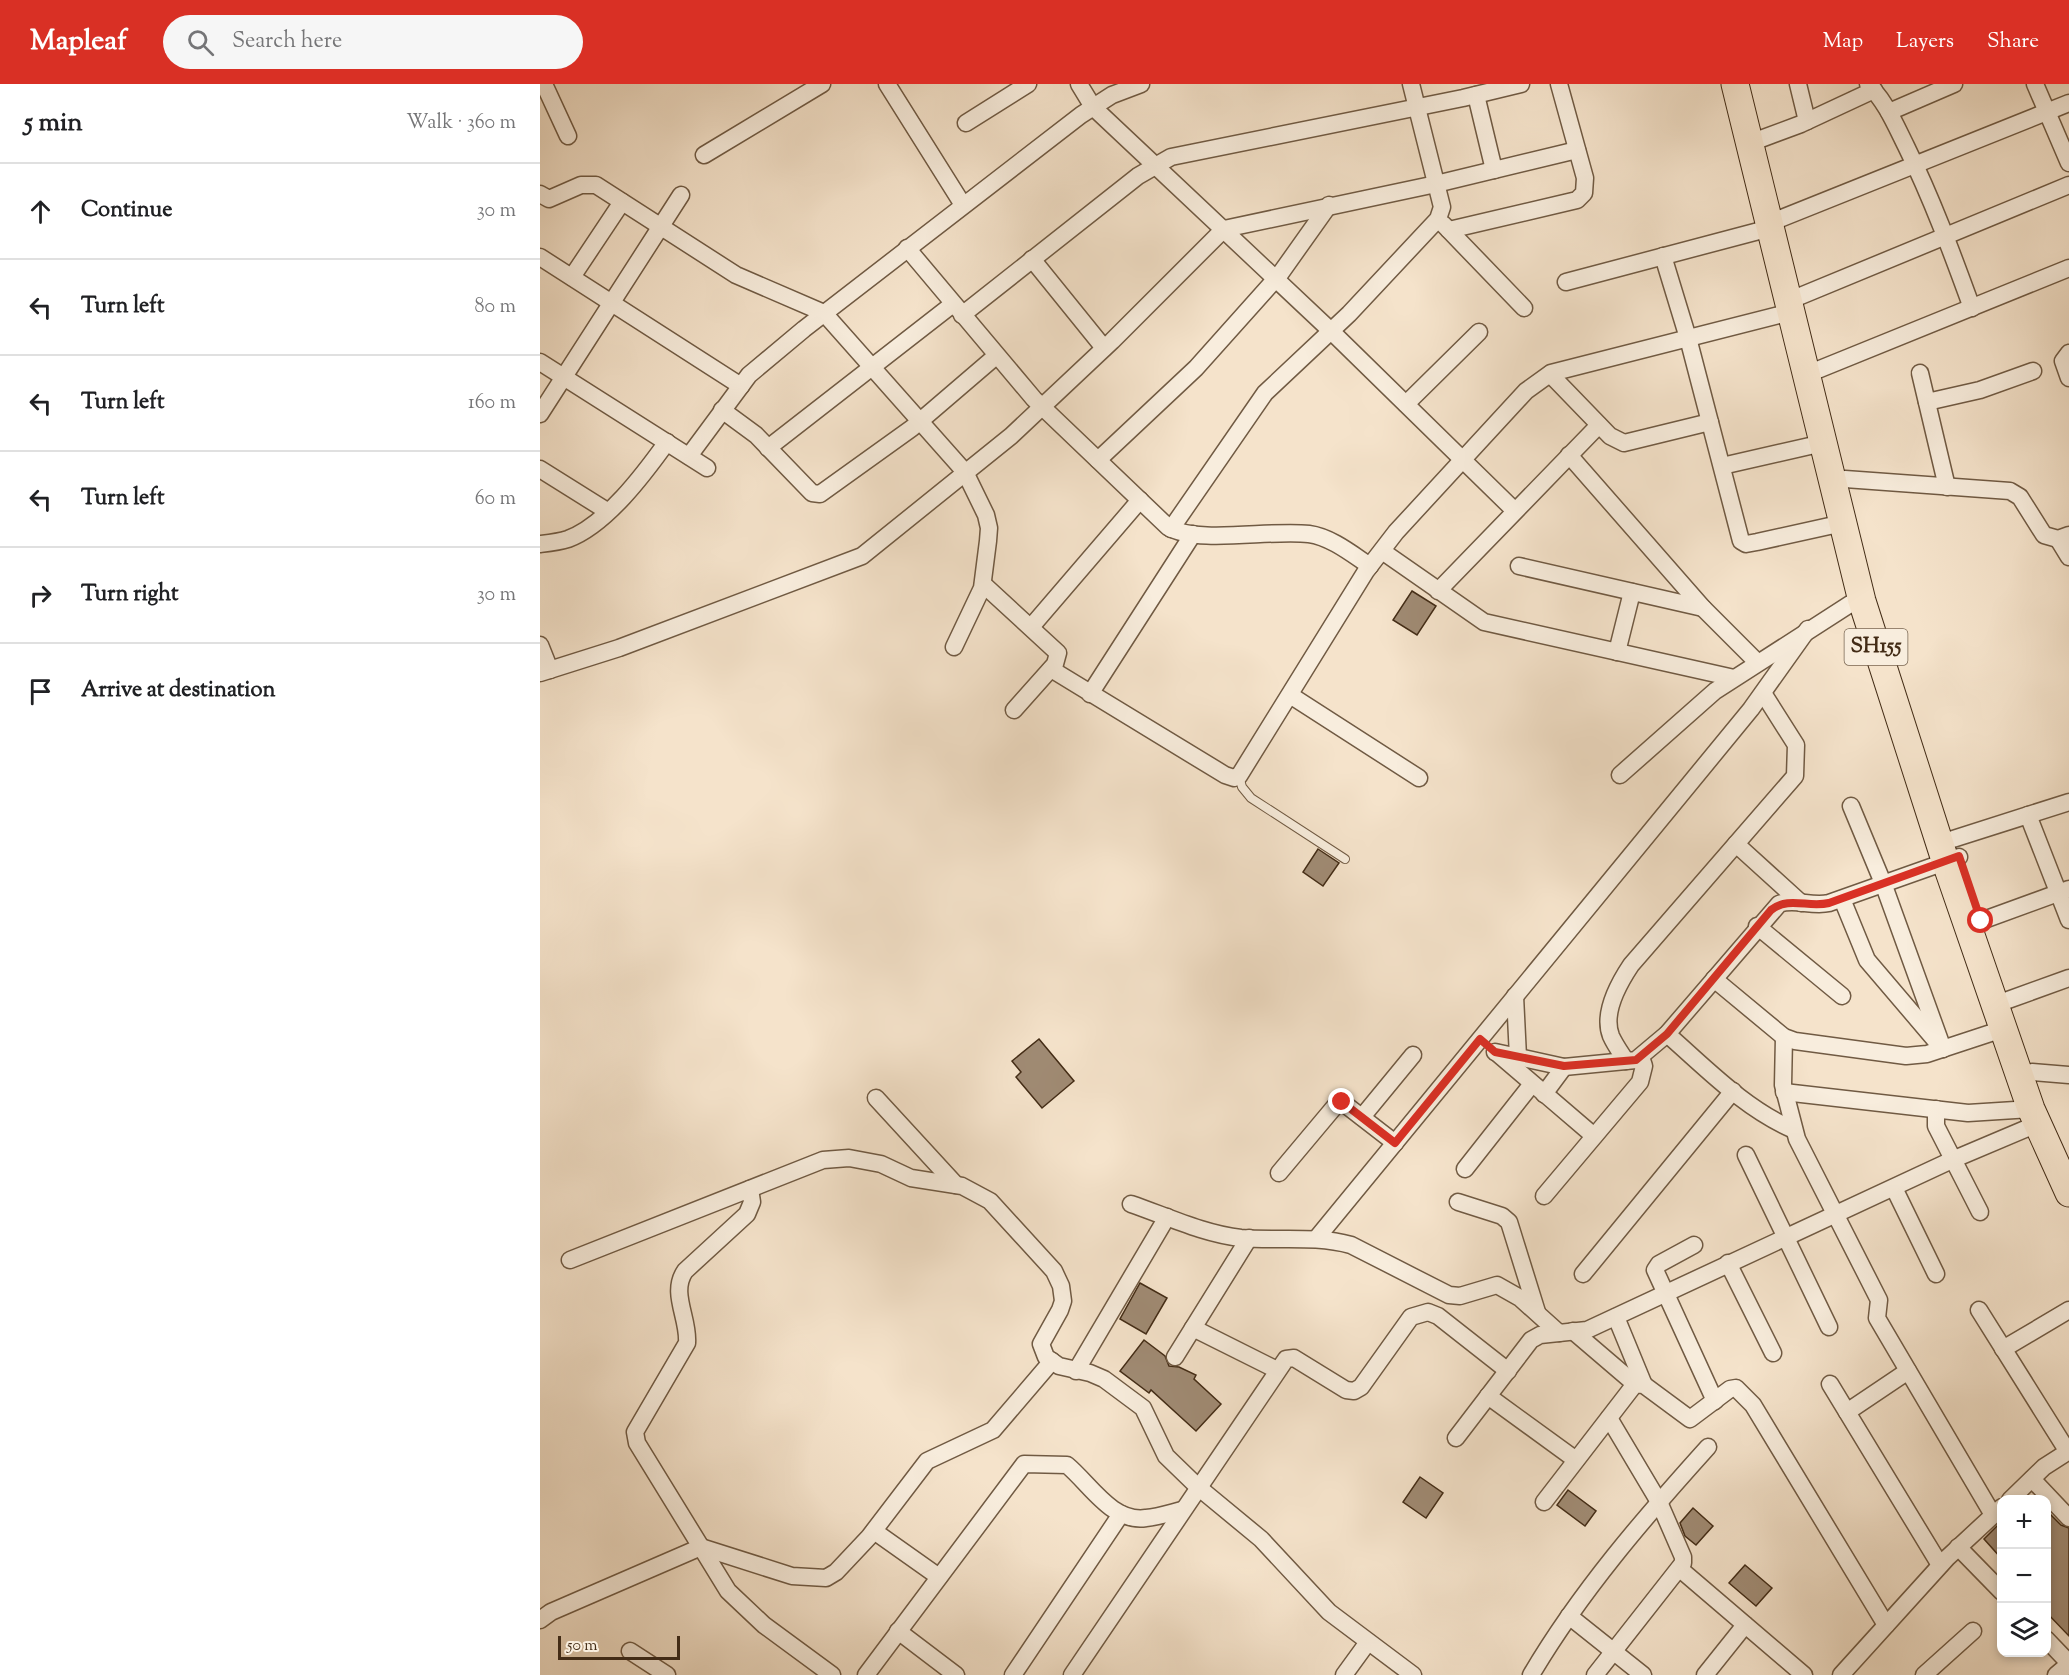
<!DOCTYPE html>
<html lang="en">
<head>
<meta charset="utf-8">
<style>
  body { margin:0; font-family:"Sorts Mill Goudy",serif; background:#f6f6f6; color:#202124 }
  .controls { position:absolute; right:18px; bottom:18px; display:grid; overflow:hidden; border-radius:12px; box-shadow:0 3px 9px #0003 }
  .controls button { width:54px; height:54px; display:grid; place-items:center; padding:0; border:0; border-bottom:2px solid #e0e0e0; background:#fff; color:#202124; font:30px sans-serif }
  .scale { position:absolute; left:18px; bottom:15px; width:122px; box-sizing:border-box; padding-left:6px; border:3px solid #432c16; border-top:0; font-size:16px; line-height:21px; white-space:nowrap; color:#432c16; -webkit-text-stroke:4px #f8eddd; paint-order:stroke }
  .stop { position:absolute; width:18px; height:18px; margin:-14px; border:4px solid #d93025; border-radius:50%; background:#fff }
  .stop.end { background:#d93025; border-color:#fff; box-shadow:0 2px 6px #0008 }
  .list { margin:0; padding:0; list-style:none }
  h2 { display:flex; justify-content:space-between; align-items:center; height:78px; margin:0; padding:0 24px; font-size:26px }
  h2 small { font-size:20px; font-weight:400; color:#757577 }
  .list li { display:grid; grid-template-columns:39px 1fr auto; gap:18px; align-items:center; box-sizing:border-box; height:96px; padding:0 24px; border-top:2px solid #e0e0e0 }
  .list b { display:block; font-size:22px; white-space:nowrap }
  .list em { font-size:20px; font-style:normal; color:#757577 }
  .icon { flex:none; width:33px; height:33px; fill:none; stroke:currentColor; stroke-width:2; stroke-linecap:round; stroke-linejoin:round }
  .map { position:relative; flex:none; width:1529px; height:1591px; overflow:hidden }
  header { display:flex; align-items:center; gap:36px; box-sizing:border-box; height:84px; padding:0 30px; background:#d93025; color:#fff }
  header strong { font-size:28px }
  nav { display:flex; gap:33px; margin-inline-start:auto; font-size:21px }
  .search { width:420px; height:54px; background:#f6f6f6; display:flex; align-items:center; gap:15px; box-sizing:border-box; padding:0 21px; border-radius:33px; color:#757577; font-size:22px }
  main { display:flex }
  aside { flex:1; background:#fff }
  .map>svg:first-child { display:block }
  .building { fill:#a08b74; stroke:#432c16; stroke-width:1.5 }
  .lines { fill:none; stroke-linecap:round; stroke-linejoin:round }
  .service-casing { stroke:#705a43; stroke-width:10 }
  .minor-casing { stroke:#705a43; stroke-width:19 }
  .primary-casing { stroke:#432c16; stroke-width:29 }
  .service { stroke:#f8eddd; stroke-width:8 }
  .minor { stroke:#f8eddd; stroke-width:16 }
  .primary { stroke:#f5e3cb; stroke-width:27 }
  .route { stroke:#d93025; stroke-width:8 }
  .labels { text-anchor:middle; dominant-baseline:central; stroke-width:4.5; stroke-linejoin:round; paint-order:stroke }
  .shield { fill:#f8eddd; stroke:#796652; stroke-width:1.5 }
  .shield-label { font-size:21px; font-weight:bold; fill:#432c16 }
</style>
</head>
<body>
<header>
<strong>Mapleaf</strong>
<div class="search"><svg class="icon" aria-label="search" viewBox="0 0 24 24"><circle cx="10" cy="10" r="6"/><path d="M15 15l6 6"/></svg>Search here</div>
<nav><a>Map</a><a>Layers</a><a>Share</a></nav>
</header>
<main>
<aside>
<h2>5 min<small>Walk · 360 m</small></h2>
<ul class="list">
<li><svg class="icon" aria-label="ahead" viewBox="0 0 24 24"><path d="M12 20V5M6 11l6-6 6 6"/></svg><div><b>Continue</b></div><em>30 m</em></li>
<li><svg class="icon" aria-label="left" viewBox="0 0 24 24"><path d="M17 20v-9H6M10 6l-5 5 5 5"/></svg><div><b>Turn left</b></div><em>80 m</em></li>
<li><svg class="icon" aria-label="left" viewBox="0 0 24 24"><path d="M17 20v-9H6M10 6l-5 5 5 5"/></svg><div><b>Turn left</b></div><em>160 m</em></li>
<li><svg class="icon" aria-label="left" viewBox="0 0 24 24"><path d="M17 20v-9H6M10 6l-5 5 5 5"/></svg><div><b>Turn left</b></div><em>60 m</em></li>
<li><svg class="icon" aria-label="right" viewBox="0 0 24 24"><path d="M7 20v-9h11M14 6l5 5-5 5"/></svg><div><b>Turn right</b></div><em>30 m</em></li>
<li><svg class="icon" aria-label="arrive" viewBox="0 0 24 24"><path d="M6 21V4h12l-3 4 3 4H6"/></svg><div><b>Arrive at destination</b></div></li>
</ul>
</aside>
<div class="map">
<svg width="1529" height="1591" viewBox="0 0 1529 1591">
  <rect width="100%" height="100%" fill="#f5e3cb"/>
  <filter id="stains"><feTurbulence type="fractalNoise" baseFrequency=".00333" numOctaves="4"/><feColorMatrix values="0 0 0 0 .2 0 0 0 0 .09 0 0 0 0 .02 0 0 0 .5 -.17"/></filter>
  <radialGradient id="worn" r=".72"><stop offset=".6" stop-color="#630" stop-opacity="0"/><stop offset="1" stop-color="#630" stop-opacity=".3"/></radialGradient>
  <!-- building -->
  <g class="building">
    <polygon points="872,507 896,522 877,551 853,536"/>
    <polygon points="778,765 799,779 783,802 763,788"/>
    <polygon points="499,955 534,997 502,1024 476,993 481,988 472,977"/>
    <polygon points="600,1199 627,1214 606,1250 580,1235"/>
    <polygon points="604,1256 625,1272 629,1282 639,1283 656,1291 654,1295 681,1320 656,1347 611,1306 609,1309 580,1287"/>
    <polygon points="880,1393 903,1409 886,1434 863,1418"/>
    <polygon points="1028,1406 1056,1427 1045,1442 1017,1421"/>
    <polygon points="1153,1424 1173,1442 1156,1461 1145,1452 1140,1439"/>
    <polygon points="1506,1426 1521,1441 1529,1444 1529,1552 1506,1528"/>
    <polygon points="1461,1438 1461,1474 1444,1455"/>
    <polygon points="1205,1481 1232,1504 1216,1522 1189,1499"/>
  </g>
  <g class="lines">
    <!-- service casing -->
    <g class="service-casing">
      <polyline id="service" points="699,692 702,703 711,714 805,775"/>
    </g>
    <!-- minor casing -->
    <g class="minor-casing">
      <g id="minor">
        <polyline points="4,0 28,52"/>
        <polyline points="347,0 423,121"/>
        <polyline points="539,0 553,23 791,247 975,427"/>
        <polyline points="1258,0 1267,37"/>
        <path d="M1328,0C1346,18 1355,40 1366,62C1392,115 1412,169 1432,224"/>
        <polyline points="1495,0 1529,79"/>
        <polyline points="936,11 954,86"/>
        <polyline points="1349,28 1414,0"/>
        <polyline points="426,39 488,0"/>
        <polyline points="1218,56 1261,40 1334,6"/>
        <polyline points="164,71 282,0"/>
        <polyline points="0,110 9,115 41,101 56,101 196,191 284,229 425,388 446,431 449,444 448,457 442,504 414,563"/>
        <polyline points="1237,136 1529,19"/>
        <polyline points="903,140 984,224"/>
        <polyline points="909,146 1037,116 1044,109 1045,94 1019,0"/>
        <path d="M367,164L494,315L628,443C660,461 730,445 769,450C791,453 812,470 830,482"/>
        <polyline points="1123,172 1148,254 1201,457 1206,460 1217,458 1303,439"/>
        <polyline points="0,173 201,302"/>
        <polyline points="492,175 564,264"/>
        <polyline points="32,193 82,118"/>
        <polyline points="1026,198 1230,144"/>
        <polyline points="1258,213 1529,101"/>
        <polyline points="422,231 598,92 631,73 923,14 981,0"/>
        <polyline points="1529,269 1523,277 1529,294"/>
        <polyline points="0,278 167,384"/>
        <polyline points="1275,287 1529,184"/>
        <polyline points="1380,289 1407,403"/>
        <polyline points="1010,290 1070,352 1084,359 1170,338"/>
        <polyline points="1387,318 1440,306 1493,287"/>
        <polyline points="866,320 939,248"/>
        <polyline points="182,326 216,351 272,409 280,410 372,344 456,272"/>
        <polyline points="0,330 141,111"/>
        <polyline points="228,364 413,220"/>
        <polyline points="1029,371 1163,524 1217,578"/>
        <polyline points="149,372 209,291 264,245 541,31 572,11 601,0"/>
        <polyline points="558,376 656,284 740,190 789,121"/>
        <polyline points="1182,382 1283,359"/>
        <polyline points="0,385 67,427"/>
        <polyline points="1305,395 1470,407 1480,413 1504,451 1518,455 1529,451"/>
        <polyline points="631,445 725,309 809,230 898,135 902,123 871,0"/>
        <polyline points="1518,455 1529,473"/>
        <path d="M0,460C9,459 19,458 28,455C66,441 104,390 127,358"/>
        <polyline points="842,467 944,538 1194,594"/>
        <polyline points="979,482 1163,524"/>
        <polyline points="443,500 518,569 515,580 474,626"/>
        <polyline points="898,507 1059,341"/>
        <polyline points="491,543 600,416"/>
        <polyline points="0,561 10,586"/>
        <polyline points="1077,568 1092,508"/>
        <polyline points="511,585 685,691 694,694 699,692 826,487 856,448 986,307 1011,289 1251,228"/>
        <polyline points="0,589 79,564 322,472 471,352 572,257 684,145 896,100 1037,66"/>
        <polyline points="550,610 653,450"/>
        <polyline points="750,611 879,694"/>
        <polyline points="1080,691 1175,607 1321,513"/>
        <polyline points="1311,722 1343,799 1403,965"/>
        <polyline points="1488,731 1529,836"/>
        <polyline points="1413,755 1529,718"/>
        <polyline points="1196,760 1261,819"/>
        <polyline points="1302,815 1327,876 1396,957"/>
        <polyline points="1441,837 1529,805"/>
        <polyline points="1217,842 1302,912"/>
        <polyline points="1174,895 1244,953 1255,957 1366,972 1387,970 1463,945"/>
        <polyline points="975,912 978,973"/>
        <polyline points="1468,916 1529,894"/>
        <path d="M1127,950C1167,985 1205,1025 1254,1046"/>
        <polyline points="1244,953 1243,1001 1257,1055 1339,1216 1337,1234 1453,1431"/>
        <path d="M955,968L1024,983L1096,976L1127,950L1239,820C1254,814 1272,823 1289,819L1419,773"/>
        <polyline points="957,969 1054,1052"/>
        <path d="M1086,977C1081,969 1075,961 1071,952C1062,929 1079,899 1091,881L1255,692L1256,661L1223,609"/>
        <polyline points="1492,988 1529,991"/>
        <polyline points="1244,1008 1428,1029 1491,1025"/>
        <polyline points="1004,1010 1024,983"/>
        <polyline points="336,1014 416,1101"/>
        <polyline points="1396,1025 1396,1042 1440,1128"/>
        <polyline points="822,1033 873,971"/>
        <polyline points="1206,1071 1289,1243"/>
        <polyline points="925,1085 992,1000"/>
        <polyline points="739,1089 796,1021 802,1018 855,1059"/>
        <polyline points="1354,1104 1396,1190"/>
        <path d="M210,1105L212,1118L207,1130L145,1187C130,1209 149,1234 147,1259L95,1348L97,1359L188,1507L224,1541L292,1591"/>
        <polyline points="1004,1112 1100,998 1104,982 1101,973"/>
        <polyline points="918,1118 962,1132 969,1138 997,1228"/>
        <path d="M591,1120C626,1132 664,1150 701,1154C738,1157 775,1151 811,1161L909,1211L920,1212L957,1201L980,1214L1019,1249"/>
        <polyline points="776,1155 1211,625 1268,545"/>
        <polyline points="1154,1161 1119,1180 1115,1186 1175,1317"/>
        <polyline points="30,1176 283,1076 309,1074 341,1080 371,1094 422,1102 450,1117 514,1187 521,1202 523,1217 520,1226 501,1260 506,1273 519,1282 550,1289 564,1295 603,1324 626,1372 658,1403 721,1455 789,1528 873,1591"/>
        <polyline points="1188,1179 1233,1269"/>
        <polyline points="1043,1190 1193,1007"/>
        <polyline points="1439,1226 1528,1368"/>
        <polyline points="1076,1233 1104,1301"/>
        <polyline points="653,1244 737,1286"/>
        <polyline points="1033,1247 1095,1300"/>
        <polyline points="1463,1265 1529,1226"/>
        <polyline points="635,1273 709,1154"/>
        <polyline points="536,1287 627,1133"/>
        <polyline points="1290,1300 1400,1481"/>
        <polyline points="948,1312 1036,1376"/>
        <polyline points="1307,1328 1368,1287"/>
        <polyline points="916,1354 991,1256 1000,1251 1047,1246 1412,1076 1497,1040"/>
        <polyline points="1492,1395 1529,1434"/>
        <polyline points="1470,1416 1504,1383 1529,1367"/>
        <polyline points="1004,1418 1095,1300 1104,1301 1150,1335 1190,1305 1196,1304 1213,1321 1346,1541"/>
        <polyline points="334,1447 399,1493"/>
        <polyline points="1418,1463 1462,1508"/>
        <polyline points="1140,1485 1264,1591"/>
        <polyline points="1029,1532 1103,1591"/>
        <polyline points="0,1536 11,1528 161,1463 252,1492 286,1494 296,1488 329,1453 387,1377 453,1346 512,1277"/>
        <polyline points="358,1547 416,1591"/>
        <polyline points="1506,1555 1529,1579"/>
        <polyline points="90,1567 127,1591"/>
        <path d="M326,1591L484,1380L527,1381C550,1400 572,1439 606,1434C618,1433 630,1429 642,1426"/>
        <polyline points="473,1591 581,1430"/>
        <polyline points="532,1591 746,1275 754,1274 806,1306 814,1307 821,1303 871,1233 888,1228 898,1232 968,1287"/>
        <polyline points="804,1591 828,1558"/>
        <path d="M991,1591C1040,1508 1104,1434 1168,1363"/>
        <polyline points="1055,1591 1143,1479 1143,1473 1119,1418 1069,1334"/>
        <polyline points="1165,1591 1205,1541"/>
        <polyline points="1301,1591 1407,1474 1462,1423"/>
        <polyline points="1384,1591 1433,1547"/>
        <polyline points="1516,1591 1529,1580"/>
      </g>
    </g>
    <!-- primary casing -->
    <g class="primary-casing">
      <polyline id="primary" points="1195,0 1322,517 1405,776 1491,1025 1529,1109"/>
    </g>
    <!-- service -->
    <use href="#service" class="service"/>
    <!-- minor -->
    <use href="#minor" class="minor"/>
    <!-- primary -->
    <use href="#primary" class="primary"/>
  </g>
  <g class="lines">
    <!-- route -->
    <path class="route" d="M802,1018L855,1059L940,955L955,968L1024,982L1096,976L1127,950L1231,826C1249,812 1268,824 1289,819L1419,772L1441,837"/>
  </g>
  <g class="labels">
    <!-- shield labels -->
    <rect class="shield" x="1304.5" y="545" width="63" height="36" rx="4.5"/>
    <g class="shield-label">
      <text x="1336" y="563">SH155</text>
    </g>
  </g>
  <rect width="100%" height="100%" filter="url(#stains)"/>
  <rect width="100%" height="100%" fill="url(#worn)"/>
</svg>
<div class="controls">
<button>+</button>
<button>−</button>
<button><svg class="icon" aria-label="layers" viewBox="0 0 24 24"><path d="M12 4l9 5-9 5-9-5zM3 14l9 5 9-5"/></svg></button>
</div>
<div class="scale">50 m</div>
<div class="stop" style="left:1441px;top:837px"></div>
<div class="stop end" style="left:802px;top:1018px"></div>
</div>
</main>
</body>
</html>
